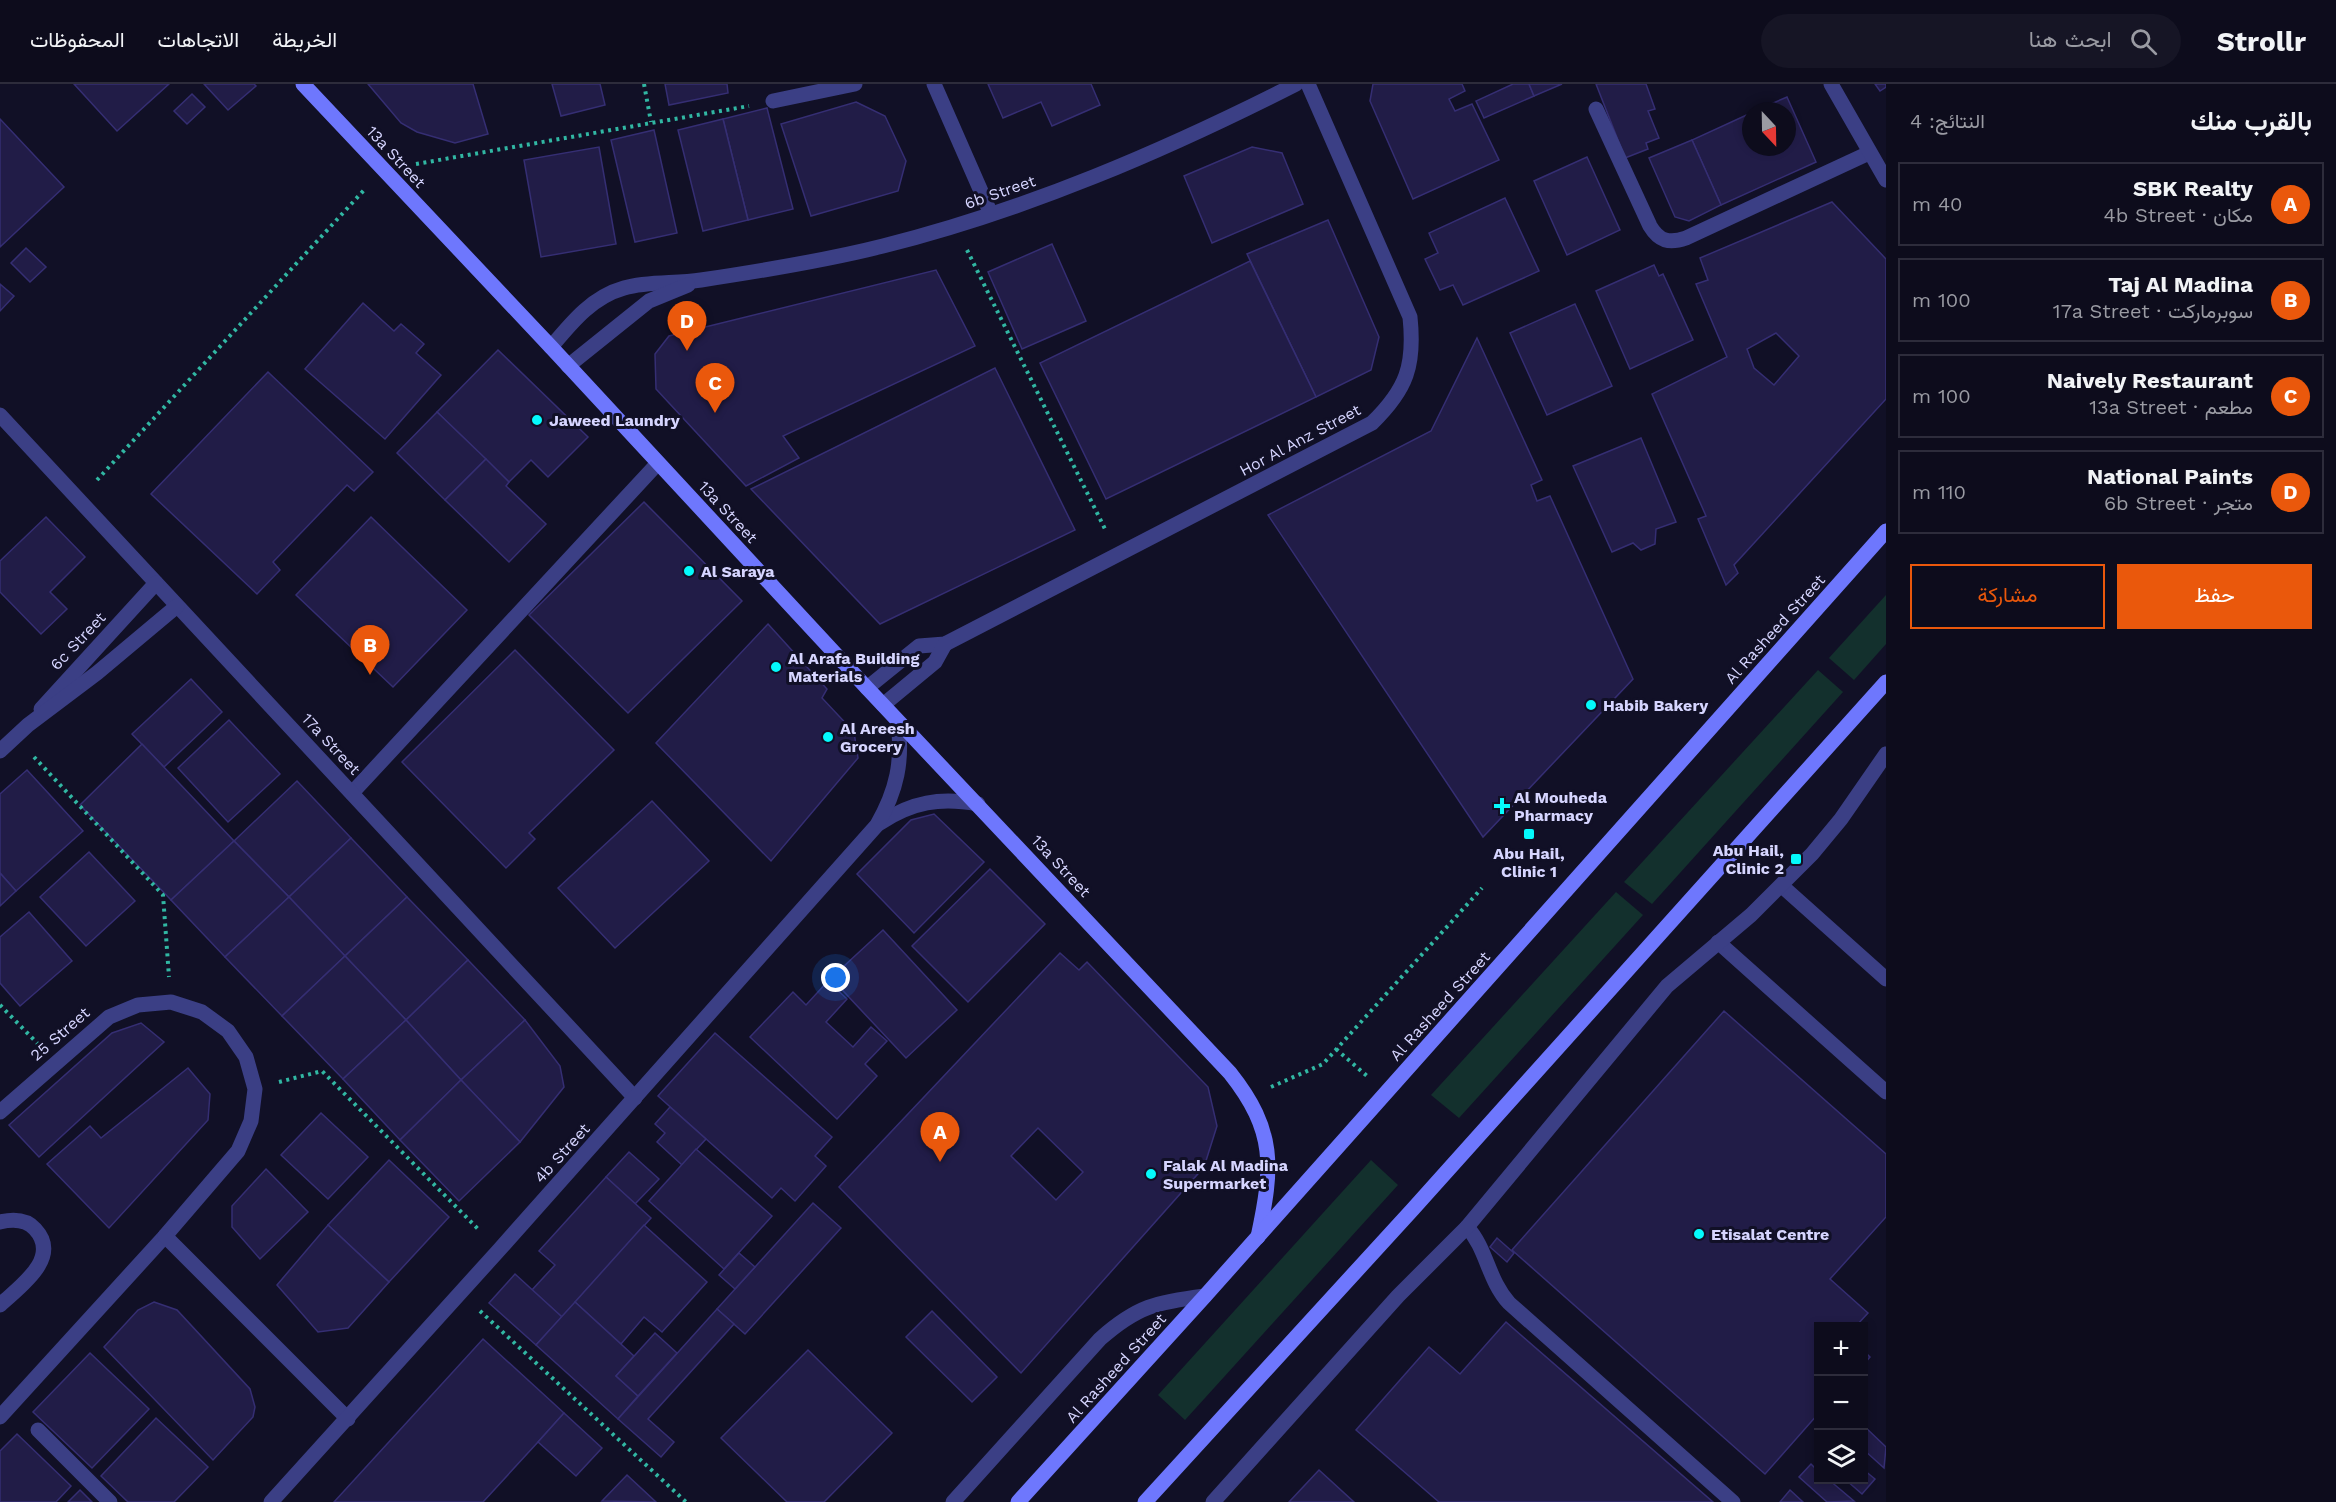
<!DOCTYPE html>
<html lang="ar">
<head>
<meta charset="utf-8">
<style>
  body { margin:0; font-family:"Work Sans",Vazirmatn,sans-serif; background:#161525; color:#f1f3f6; direction:rtl }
  .controls { position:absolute; right:18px; bottom:18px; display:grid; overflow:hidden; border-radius:0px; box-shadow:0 3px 9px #0003 }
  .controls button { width:54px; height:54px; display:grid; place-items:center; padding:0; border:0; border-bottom:2px solid #2d2c3b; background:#0d0c1c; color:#f1f3f6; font:30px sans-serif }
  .compass { position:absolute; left:1742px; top:18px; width:54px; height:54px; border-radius:50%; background:#0d0c1c; box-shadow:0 3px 9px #0003; rotate:158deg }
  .you { position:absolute; left:836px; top:894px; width:21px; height:21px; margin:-15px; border:4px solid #fff; border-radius:50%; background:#1a73e8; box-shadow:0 0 0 9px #1a73e833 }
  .badge { display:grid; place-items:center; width:39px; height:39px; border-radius:50%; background:#ea580c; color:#fff; font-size:20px; font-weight:700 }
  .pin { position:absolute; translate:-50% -50px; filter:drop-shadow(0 2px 3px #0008) }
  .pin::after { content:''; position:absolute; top:32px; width:21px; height:18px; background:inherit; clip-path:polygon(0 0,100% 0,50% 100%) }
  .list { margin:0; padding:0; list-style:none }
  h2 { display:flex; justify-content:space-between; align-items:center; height:78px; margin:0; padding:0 24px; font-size:26px }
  h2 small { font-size:20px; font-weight:400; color:#9a9ba3 }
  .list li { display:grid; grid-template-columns:39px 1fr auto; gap:18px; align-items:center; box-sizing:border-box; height:84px; margin:0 12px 12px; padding:0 12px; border:2px solid #2d2c3b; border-radius:0px }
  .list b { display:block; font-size:22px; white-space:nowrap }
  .list p { margin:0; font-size:20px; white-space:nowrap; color:#9a9ba3 }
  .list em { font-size:20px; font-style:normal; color:#9a9ba3 }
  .actions { display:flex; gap:12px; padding:18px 24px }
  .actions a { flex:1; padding:14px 0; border:2px solid #ea580c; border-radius:0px; text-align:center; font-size:21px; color:#ea580c }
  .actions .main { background:#ea580c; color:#fff }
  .icon { flex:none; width:33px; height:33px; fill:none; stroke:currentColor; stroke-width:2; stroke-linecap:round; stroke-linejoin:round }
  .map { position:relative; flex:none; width:1886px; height:1418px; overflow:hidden; direction:ltr }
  header { display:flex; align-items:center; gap:36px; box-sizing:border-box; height:84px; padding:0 30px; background:#0d0c1c; border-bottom:2px solid #2d2c3b }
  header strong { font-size:28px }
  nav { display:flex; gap:33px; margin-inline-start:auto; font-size:21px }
  .search { width:420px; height:54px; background:#161525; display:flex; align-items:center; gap:15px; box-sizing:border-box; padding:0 21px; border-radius:33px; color:#9a9ba3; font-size:22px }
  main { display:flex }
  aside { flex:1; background:#0d0c1c }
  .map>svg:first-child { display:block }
  .green { fill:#13302d }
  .building { fill:#211c47; stroke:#352e73; stroke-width:1.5; fill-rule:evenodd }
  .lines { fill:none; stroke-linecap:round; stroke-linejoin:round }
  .path { stroke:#31b7a3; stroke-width:4; stroke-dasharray:3 4.5; stroke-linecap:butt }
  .lane { stroke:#3b3f85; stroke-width:15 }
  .street { stroke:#3b3f85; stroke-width:15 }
  .secondary { stroke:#6e77fd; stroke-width:15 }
  .poi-dot { fill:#04fafc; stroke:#111026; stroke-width:2 }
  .labels { text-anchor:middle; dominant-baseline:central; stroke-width:6; stroke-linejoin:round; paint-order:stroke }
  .street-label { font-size:16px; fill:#d6d5ff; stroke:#111026 }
  .poi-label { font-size:16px; font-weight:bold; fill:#d6d5ff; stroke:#111026; text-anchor:start }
</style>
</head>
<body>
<header>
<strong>Strollr</strong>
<div class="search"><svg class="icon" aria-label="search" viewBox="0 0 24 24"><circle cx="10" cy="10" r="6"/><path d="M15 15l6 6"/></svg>ابحث هنا</div>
<nav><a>الخريطة</a><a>الاتجاهات</a><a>المحفوظات</a></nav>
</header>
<main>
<aside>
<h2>بالقرب منك<small>النتائج: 4</small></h2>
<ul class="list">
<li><span class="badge">A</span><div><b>SBK Realty</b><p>مكان · 4b Street</p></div><em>40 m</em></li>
<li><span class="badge">B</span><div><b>Taj Al Madina</b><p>سوبرماركت · 17a Street</p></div><em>100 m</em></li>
<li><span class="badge">C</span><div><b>Naively Restaurant</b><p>مطعم · 13a Street</p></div><em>100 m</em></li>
<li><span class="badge">D</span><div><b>National Paints</b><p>متجر · 6b Street</p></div><em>110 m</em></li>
</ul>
<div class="actions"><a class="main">حفظ</a><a>مشاركة</a></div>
</aside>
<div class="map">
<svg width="1886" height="1418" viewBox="0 0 1886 1418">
  <rect width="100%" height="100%" fill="#111026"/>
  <!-- green -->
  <g class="green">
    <polygon points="1886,511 1886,560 1854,596 1829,574"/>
    <polygon points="1818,586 1843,608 1652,820 1624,798"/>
    <polygon points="1616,808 1643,831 1459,1034 1431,1011"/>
    <polygon points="1371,1076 1398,1101 1185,1336 1158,1311"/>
  </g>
  <!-- building -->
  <g class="building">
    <polygon points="74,0 169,0 117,47"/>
    <polygon points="204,0 254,0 256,2 228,26"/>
    <polygon points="368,0 473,0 488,50 455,59 417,48 401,39"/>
    <polygon points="552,0 600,0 605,21 561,32"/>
    <polygon points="665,0 727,0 728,9 669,21"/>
    <polygon points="988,0 1091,0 1100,21 1052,42 1041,18 1003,34"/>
    <polygon points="1373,0 1462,0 1465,7 1449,15 1455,27 1472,20 1499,76 1413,115 1370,17"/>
    <polygon points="1513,0 1529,0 1534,12 1484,34 1476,17"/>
    <polygon points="1529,0 1562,0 1534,12"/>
    <polygon points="1596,0 1646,0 1655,25 1648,27 1659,54 1646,59 1648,65 1625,74"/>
    <polygon points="1875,0 1886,0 1886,3 1880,7"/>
    <polygon points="192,10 205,23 187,40 174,27"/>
    <polygon points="1787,13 1816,78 1721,121 1692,56 1751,29 1751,63 1787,63 1787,27 1755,27"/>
    <polygon points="856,18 885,32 906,77 898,107 811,132 781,40"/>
    <polygon points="767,24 793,125 748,136 723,35"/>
    <polygon points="0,35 64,103 0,163"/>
    <polygon points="723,35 748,136 703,147 678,46"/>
    <polygon points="654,46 677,149 635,158 611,56"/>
    <polygon points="1692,56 1721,121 1689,137 1675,133 1649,74"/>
    <polygon points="599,63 616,160 541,173 524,76"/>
    <polygon points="1252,63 1282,69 1303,120 1212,159 1184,92"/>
    <polygon points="1587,73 1620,146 1567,171 1534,97"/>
    <polygon points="1505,114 1539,187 1463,221 1453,201 1440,206 1425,175 1438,169 1429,149"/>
    <path d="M1832,118L1886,175V315L1734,481L1738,489L1726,501L1698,435L1706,432L1652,310L1727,273L1696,200L1708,196L1700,174ZM1776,249L1799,272L1774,301L1754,284L1747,265Z"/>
    <polygon points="1328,136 1379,253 1371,286 1316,313 1247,170"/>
    <polygon points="1052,160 1086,237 1022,265 988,188"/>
    <polygon points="26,164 46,183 30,198 11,179"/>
    <polygon points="1250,177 1316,313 1106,415 1040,279"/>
    <polygon points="1654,181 1659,192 1663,190 1693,256 1630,285 1596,207"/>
    <polygon points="936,186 975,262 783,352 799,374 746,402 656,305 655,270 669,252"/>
    <polygon points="0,200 14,212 0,227"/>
    <polygon points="363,219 394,247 401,240 424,260 416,269 441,291 385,355 305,285"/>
    <polygon points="1575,220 1612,302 1547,331 1510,249"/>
    <polygon points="1477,254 1542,396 1531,401 1537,417 1550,412 1633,595 1483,753 1268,431 1431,347"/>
    <polygon points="498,266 588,353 548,393 531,376 509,398 437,328"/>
    <polygon points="995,284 1075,446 880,540 751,405"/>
    <polygon points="268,288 373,388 354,407 347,401 273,478 280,486 257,510 151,410"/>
    <polygon points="437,328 486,375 445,416 397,369"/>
    <polygon points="1641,354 1676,438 1656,445 1655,460 1641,466 1633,459 1612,468 1573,382"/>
    <polygon points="486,375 509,398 506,402 546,440 509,478 445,416"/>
    <polygon points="644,418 742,517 628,629 529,531"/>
    <polygon points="46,433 85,473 50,508 67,525 41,550 0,508 0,477"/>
    <polygon points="371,433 467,526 393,603 296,511"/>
    <polygon points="768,540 827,605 822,614 854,648 858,674 771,777 656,659"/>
    <polygon points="515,566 614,666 529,749 535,755 506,784 402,678"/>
    <polygon points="191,595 222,628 164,683 132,650"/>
    <polygon points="229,636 280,690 228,738 178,684"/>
    <polygon points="142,660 234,757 171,816 80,721"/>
    <polygon points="27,686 83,747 16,807 0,789 0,710"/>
    <polygon points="297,697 351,754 289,813 234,757"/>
    <polygon points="652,717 709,777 615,864 558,804"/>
    <polygon points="934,730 984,778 914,849 857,790 911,736"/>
    <polygon points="351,754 407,813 345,872 289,813"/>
    <polygon points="234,757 289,813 225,873 171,816"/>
    <polygon points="89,768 135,817 86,862 40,813"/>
    <polygon points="990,785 1045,840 968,918 912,862"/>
    <polygon points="0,789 16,807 0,822"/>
    <polygon points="289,813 345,872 282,932 225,873"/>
    <polygon points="407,813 468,876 406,936 345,872"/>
    <polygon points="29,828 72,877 20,922 0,899 0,853"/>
    <polygon points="883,846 957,926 906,974 831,894"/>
    <path d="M1060,869L1079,886L1087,878L1208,1003L1217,1042L1204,1083L1021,1289L839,1103ZM1038,1044L1083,1088L1056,1116L1011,1072Z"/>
    <polygon points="345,872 406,936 343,995 282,932"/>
    <polygon points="468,876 525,936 461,996 406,936"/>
    <polygon points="828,897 847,915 826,938 853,963 871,943 887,957 865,980 877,992 837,1035 750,953 793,908 806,921"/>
    <polygon points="1724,927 1886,1070 1886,1133 1830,1195 1868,1229 1856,1242 1818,1242 1818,1330 1765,1390 1512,1166"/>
    <polygon points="406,936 461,996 400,1056 343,995"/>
    <polygon points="525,936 560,982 564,1003 520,1058 461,996"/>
    <polygon points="141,939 164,958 39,1073 9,1041 112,949"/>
    <polygon points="715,949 832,1053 815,1072 826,1082 795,1117 781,1104 772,1114 658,1012"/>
    <polygon points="188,984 210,1010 208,1036 109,1144 47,1080 90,1042 101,1054"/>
    <polygon points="461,996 520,1058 459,1117 400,1056"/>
    <polygon points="670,1023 706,1055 682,1081 657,1058 665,1049 655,1040"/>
    <polygon points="321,1029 368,1073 328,1115 281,1071"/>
    <polygon points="696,1065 772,1132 724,1185 649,1117"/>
    <polygon points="629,1068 659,1095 635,1120 606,1093"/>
    <polygon points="389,1076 449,1133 389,1198 328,1141"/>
    <polygon points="266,1085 308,1128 260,1175 232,1143 232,1122"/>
    <polygon points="606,1093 651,1134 562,1233 532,1206 555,1181 539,1167"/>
    <polygon points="813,1119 841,1144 745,1250 717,1225"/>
    <polygon points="328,1141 389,1198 348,1244 318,1248 277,1201"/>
    <polygon points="644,1141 707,1198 662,1248 644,1233 621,1260 575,1218"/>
    <polygon points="1497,1154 1514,1169 1507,1178 1490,1163"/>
    <polygon points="739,1169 755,1183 735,1205 719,1191"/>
    <polygon points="515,1190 562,1233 536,1261 489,1219"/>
    <polygon points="154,1218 177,1226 250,1305 255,1323 253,1333 213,1376 104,1263 138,1226"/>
    <polygon points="575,1218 634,1272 616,1292 638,1312 618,1335 536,1261"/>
    <polygon points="717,1225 734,1240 648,1335 674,1358 661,1373 618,1335"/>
    <polygon points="932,1227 997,1293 972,1318 906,1253"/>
    <polygon points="1506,1238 1713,1418 1439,1418 1356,1346 1429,1263 1460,1290"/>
    <polygon points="655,1249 677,1269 638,1312 616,1292"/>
    <polygon points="483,1255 564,1329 538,1358 483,1418 334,1418"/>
    <polygon points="808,1266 892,1349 824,1418 787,1418 721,1354"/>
    <polygon points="1864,1267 1870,1273 1864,1280"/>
    <polygon points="90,1269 149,1325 92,1384 33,1328"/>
    <polygon points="564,1329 602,1364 576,1392 538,1358"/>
    <polygon points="156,1334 208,1383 174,1418 128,1418 101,1392"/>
    <polygon points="1864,1342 1886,1363 1884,1384 1864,1366"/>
    <polygon points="17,1350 71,1402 56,1418 0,1418 0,1367"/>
    <polygon points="1811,1380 1818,1387 1818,1396 1829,1396 1854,1417 1827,1418 1799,1393"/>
    <polygon points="1319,1386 1354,1418 1289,1418"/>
    <polygon points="1864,1386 1875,1395 1862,1410 1846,1396 1864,1396"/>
    <polygon points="627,1391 656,1418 602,1417"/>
    <polygon points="80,1406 92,1418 68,1418"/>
    <polygon points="1790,1406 1803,1418 1780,1418"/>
  </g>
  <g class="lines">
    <!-- path -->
    <g class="path">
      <polyline points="644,0 651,38"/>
      <polyline points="416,80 749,22"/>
      <polyline points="967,166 1106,447"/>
      <polyline points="97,396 366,104"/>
      <polyline points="34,673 163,811 169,893"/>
      <polyline points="0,921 39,961"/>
      <polyline points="1336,965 1367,992"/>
      <polyline points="279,998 322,987 480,1147"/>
      <polyline points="1271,1003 1323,980 1482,804"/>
      <polyline points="480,1227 686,1418"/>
    </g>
    <!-- lane -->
    <g class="lane">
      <polyline points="773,17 855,0"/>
      <path d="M1596,25L1650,142C1659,157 1669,160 1686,154L1869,69"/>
      <polyline points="352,709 658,379"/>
      <polyline points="1782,802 1886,895"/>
      <polyline points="1718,858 1886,1008"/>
      <path d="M0,1138C13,1135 26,1135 35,1145C62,1174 19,1203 0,1221"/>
      <path d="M1467,1143C1487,1165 1488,1196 1509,1219L1733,1418"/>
      <polyline points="38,1346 110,1418"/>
      <path d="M953,1418L1100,1255C1137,1222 1157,1218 1205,1212"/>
      <polyline points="1213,1418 1398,1212 1467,1143 1667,902 1751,831 1812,770 1841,735 1886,670"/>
    </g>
    <!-- street -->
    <g class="street">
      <polyline points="934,0 991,130"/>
      <polyline points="1831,0 1886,96"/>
      <path d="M551,263C572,238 592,213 624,204C649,197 675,200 701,196C761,187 824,177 883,162C1027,126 1164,67 1296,0"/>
      <polyline points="568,282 649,217 688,201"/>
      <polyline points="0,331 635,1014"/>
      <path d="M867,604L919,562L945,560L1372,339C1407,305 1415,281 1410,233L1308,0"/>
      <polyline points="883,621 935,578 945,560"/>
      <polyline points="41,625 156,499"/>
      <polyline points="0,667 28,641 97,589 177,522"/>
      <path d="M880,739C912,718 940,713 978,720"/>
      <polyline points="0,1028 109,933 138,921 171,918 202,928 228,947 246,973 255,1005 251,1037 238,1067 165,1152 0,1333"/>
      <polyline points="165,1152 348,1335"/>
      <path d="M271,1418L499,1166L877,741C897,706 903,677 898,638"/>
    </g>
    <!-- secondary -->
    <g class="secondary">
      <path d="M303,0L551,263L867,604L1230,989C1276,1047 1273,1083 1258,1153"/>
      <polyline points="1018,1418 1205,1212 1886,447"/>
      <polyline points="1145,1418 1413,1125 1886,598"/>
    </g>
  </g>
  <!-- markers -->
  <g class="poi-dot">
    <circle cx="537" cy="336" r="6"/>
    <circle cx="689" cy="487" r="6"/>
    <circle cx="776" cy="583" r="6"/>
    <circle cx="1591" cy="621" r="6"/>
    <circle cx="828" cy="653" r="6"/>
    <path d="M1499 713h6v6h6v6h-6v6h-6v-6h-6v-6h6z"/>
    <rect x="1523" y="744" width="12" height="12" rx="3"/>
    <rect x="1790" y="769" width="12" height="12" rx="3"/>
    <circle cx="1151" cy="1090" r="6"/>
    <circle cx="1699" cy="1150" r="6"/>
  </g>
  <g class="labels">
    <!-- street labels -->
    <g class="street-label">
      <text transform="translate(396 73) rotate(47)">13a Street</text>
      <text transform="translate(1000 108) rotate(-19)">6b Street</text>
      <text transform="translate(1300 356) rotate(-28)">Hor Al Anz Street</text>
      <text transform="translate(728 428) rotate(47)">13a Street</text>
      <text transform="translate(1775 545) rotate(-48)">Al Rasheed Street</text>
      <text transform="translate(78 557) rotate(-47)">6c Street</text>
      <text transform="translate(331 660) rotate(47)">17a Street</text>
      <text transform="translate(1061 782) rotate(47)">13a Street</text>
      <text transform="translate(1440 922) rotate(-48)">Al Rasheed Street</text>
      <text transform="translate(60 950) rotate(-41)">25 Street</text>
      <text transform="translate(562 1069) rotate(-48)">4b Street</text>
      <text transform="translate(1116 1284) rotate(-48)">Al Rasheed Street</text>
    </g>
    <!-- poi labels -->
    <g class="poi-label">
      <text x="549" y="336">Jaweed Laundry</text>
      <text x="701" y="487">Al Saraya</text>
      <text x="788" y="574">Al Arafa Building<tspan x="788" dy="18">Materials</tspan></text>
      <text x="1603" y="621">Habib Bakery</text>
      <text x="840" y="644">Al Areesh<tspan x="840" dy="18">Grocery</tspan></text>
      <text x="1514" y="713">Al Mouheda<tspan x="1514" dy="18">Pharmacy</tspan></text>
      <text x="1784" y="766" text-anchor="end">Abu Hail,<tspan x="1784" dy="18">Clinic 2</tspan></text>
      <text x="1529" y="769" text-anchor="middle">Abu Hail,<tspan x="1529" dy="18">Clinic 1</tspan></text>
      <text x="1163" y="1081">Falak Al Madina<tspan x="1163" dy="18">Supermarket</tspan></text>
      <text x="1711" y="1150">Etisalat Centre</text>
    </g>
  </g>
</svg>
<div class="controls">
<button>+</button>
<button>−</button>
<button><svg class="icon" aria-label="layers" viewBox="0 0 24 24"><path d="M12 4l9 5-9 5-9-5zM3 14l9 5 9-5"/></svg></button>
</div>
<svg class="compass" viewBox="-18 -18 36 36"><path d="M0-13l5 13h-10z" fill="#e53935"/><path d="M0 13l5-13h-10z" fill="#9a9ba3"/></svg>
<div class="you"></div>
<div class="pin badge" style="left:940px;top:1078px">A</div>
<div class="pin badge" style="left:370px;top:591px">B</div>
<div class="pin badge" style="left:715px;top:329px">C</div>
<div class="pin badge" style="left:687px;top:267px">D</div>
</div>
</main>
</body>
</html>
